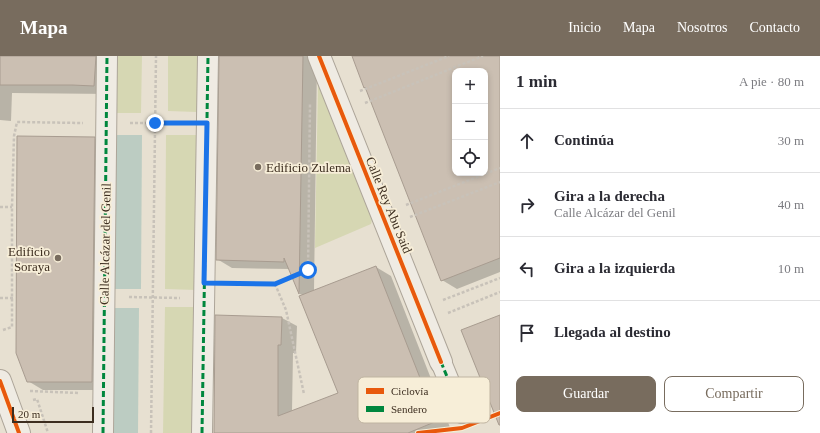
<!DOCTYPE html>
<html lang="es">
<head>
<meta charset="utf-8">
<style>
  body { margin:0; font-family:"Times New Roman",serif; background:#f2f2f3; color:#2b2b33 }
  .controls { position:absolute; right:12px; top:12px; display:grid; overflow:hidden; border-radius:8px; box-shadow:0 2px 6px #0003 }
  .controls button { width:36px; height:36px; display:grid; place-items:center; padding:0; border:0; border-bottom:1px solid #e1e1e2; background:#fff; color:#2b2b33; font:20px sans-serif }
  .scale { position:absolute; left:12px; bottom:10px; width:82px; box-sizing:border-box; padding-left:4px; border:2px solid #3d2e20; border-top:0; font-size:11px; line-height:14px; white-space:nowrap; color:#3d2e20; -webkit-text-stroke:3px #f7eed8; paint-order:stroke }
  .stop { position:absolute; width:12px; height:12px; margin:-9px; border:3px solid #1a73e8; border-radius:50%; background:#fff }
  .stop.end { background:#1a73e8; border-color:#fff; box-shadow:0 1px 4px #0008 }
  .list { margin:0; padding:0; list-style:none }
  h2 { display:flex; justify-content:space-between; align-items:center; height:52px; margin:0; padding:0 16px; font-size:17px }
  h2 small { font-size:13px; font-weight:400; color:#7c7c81 }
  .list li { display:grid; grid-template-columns:26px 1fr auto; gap:12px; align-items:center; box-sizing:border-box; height:64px; padding:0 16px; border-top:1px solid #e1e1e2 }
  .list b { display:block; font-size:15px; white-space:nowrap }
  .list p { margin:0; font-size:13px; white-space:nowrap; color:#7c7c81 }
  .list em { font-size:13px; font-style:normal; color:#7c7c81 }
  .actions { display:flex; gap:8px; padding:12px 16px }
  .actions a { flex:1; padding:9px 0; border:1px solid #786c5e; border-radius:8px; text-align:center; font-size:14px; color:#786c5e }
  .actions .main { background:#786c5e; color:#fff }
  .icon { flex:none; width:22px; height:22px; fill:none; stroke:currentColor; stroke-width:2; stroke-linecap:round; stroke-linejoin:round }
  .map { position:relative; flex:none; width:500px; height:377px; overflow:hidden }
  header { display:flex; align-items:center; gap:24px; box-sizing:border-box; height:56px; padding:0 20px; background:#786c5e; color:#fff }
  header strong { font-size:19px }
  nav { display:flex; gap:22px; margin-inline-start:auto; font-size:14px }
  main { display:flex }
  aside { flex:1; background:#fff }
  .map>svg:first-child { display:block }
  .green { fill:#d6d7b3 }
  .water { fill:#bcccc2 }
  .shadow { fill:#0003; fill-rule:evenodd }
  .building { fill:#cbbfb2; stroke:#a89c90; fill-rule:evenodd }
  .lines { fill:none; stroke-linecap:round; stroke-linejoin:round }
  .pedestrian-casing { stroke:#ada599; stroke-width:22 }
  .minor-casing { stroke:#ada599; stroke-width:24 }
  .path { stroke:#c8c2b9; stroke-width:2.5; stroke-dasharray:3 2; stroke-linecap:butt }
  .pedestrian { stroke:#efebe3; stroke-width:20 }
  .minor { stroke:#efebe3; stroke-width:22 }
  .quiet { stroke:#00873e; stroke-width:3; stroke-dasharray:6 3; stroke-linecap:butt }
  .cycleway-casing { stroke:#f7eed8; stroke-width:6 }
  .cycleway { stroke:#e8590c; stroke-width:4 }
  .route { stroke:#1a73e8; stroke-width:5 }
  .poi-dot { fill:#786c5e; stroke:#f7eed8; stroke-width:1.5 }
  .labels { text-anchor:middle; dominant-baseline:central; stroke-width:3.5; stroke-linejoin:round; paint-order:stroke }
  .poi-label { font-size:13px; fill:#3d2e20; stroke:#f7eed8; text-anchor:start }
  .street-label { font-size:13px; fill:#3d2e20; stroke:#f7eed8 }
  .key { fill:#f7eed8; stroke:#bfb4a1; stroke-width:1 }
  .key-label { font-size:11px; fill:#3d2e20 }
</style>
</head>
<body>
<header>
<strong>Mapa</strong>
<nav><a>Inicio</a><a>Mapa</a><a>Nosotros</a><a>Contacto</a></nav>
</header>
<main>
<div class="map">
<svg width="500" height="377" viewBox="0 0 500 377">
  <rect width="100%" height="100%" fill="#e7e0d1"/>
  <!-- green -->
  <g class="green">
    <polygon points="113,0 142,0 141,57 113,57"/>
    <polygon points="168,0 198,0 197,56 168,55"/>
    <polygon points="318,26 372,164 371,168 315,192"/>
    <polygon points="166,79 197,79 196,234 165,233"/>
    <polygon points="165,251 195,251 195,377 163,377"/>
  </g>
  <!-- water -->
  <g class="water">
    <polygon points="112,79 142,79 141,233 111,233"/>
    <polygon points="110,252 139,252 138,377 110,377"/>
  </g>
  <!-- shadow -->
  <g class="shadow">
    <polygon points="0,0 113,0 109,38 12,37 11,65 0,64"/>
    <polygon points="220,0 316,0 317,5 314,235 376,211 391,220 451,374 443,377 215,377 282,262 297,270 296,297 293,297 292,355 339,338 303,239 300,238 290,213 232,212 217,203"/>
    <path d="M353,0H500V216L457,233L442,224L366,32L365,31ZM455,15H485V117H455Z"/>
    <polygon points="94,82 109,91 107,334 43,334 28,325"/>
  </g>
  <!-- building -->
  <g class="building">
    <polygon points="0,0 96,0 94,30 72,29 0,29"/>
    <polygon points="219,0 303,0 299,238 284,202 284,206 216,204"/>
    <path d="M352,0H500V202L441,225L365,31L364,32ZM455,15H485V117H455Z"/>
    <polygon points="17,80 95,81 92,326 27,326 16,297"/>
    <polygon points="376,210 437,365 408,377 214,377 215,259 282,261 281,289 278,289 278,360 338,337 299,240"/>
    <polygon points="500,259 500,369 499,369 461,274"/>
  </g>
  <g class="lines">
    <!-- pedestrian casing -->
    <g class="pedestrian-casing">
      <g id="pedestrian">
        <polyline points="441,306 462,357"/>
        <polyline points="103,377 107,0"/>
        <polyline points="202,377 208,0"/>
      </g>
    </g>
    <!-- minor casing -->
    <g class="minor-casing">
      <g id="minor">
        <polyline points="319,0 441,306"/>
        <polyline points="0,325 19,377"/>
      </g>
    </g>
    <!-- path -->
    <g class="path">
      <polyline points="360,35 449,0"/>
      <polyline points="365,47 483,0"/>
      <polyline points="130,67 182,67"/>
      <polyline points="406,149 500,112"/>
      <polyline points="0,151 12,151"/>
      <polyline points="410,161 500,126"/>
      <polyline points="229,227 275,228 308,215 310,47"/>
      <polyline points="275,228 286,254 304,338"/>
      <polyline points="129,241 180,242"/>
      <polyline points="0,242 13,242"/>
      <polyline points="443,244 500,222"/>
      <polyline points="448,257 500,236"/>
      <polyline points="3,274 12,271 12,151 14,80 17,66 83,67"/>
      <polyline points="30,335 79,337"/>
      <polyline points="33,344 37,343 48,377"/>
      <polyline points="151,377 156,0"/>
    </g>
    <!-- pedestrian -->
    <use href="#pedestrian" class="pedestrian"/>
    <!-- minor -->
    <use href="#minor" class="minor"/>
    <!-- quiet -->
    <g class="quiet">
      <polyline points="441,306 462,357"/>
      <polyline points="103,377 107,0"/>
      <polyline points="202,377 208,0"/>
    </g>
    <!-- cycleway casing -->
    <g class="cycleway-casing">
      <g id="cycleway">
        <polyline points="319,0 441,306"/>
        <polyline points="0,325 19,377"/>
        <polyline points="418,377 462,372 500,357"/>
      </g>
    </g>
    <!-- cycleway -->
    <use href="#cycleway" class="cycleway"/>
  </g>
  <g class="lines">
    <!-- route -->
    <polyline class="route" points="155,67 207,67 204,227 275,228 308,214"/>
  </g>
  <!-- markers -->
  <g class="poi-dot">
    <circle cx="258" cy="111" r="4"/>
    <circle cx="58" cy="202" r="4"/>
  </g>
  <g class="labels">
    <!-- poi labels -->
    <g class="poi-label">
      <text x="266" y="111">Edificio Zulema</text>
      <text x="50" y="195" text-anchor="end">Edificio<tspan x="50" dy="15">Soraya</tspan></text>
    </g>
    <!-- street labels -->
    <g class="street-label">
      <text transform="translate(389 149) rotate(68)">Calle Rey Abu Said</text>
      <text transform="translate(105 188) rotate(-89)">Calle Alcázar del Genil</text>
    </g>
  </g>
  <!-- legend -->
  <rect x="358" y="321" width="132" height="46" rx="6" class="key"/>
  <rect x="366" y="332" width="18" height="6" fill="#e8590c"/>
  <rect x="366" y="350" width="18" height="6" fill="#00873e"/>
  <g class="key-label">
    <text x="391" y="339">Ciclovía</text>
    <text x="391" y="357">Sendero</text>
  </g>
</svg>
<div class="controls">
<button>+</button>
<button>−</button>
<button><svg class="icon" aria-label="locate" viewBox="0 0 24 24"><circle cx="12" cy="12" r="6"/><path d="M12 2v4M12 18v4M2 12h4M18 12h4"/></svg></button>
</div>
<div class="scale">20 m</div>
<div class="stop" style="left:308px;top:214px"></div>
<div class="stop end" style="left:155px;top:67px"></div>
</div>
<aside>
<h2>1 min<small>A pie · 80 m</small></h2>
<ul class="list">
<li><svg class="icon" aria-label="ahead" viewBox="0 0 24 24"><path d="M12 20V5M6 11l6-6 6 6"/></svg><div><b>Continúa</b></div><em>30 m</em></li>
<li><svg class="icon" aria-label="right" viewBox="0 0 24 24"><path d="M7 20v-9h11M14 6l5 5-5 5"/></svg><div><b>Gira a la derecha</b><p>Calle Alcázar del Genil</p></div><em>40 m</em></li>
<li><svg class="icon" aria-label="left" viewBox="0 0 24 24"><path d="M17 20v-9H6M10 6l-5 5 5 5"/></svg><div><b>Gira a la izquierda</b></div><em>10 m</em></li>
<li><svg class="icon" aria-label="arrive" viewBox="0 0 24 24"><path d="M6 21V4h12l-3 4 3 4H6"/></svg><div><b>Llegada al destino</b></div></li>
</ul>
<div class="actions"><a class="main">Guardar</a><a>Compartir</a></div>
</aside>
</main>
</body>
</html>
